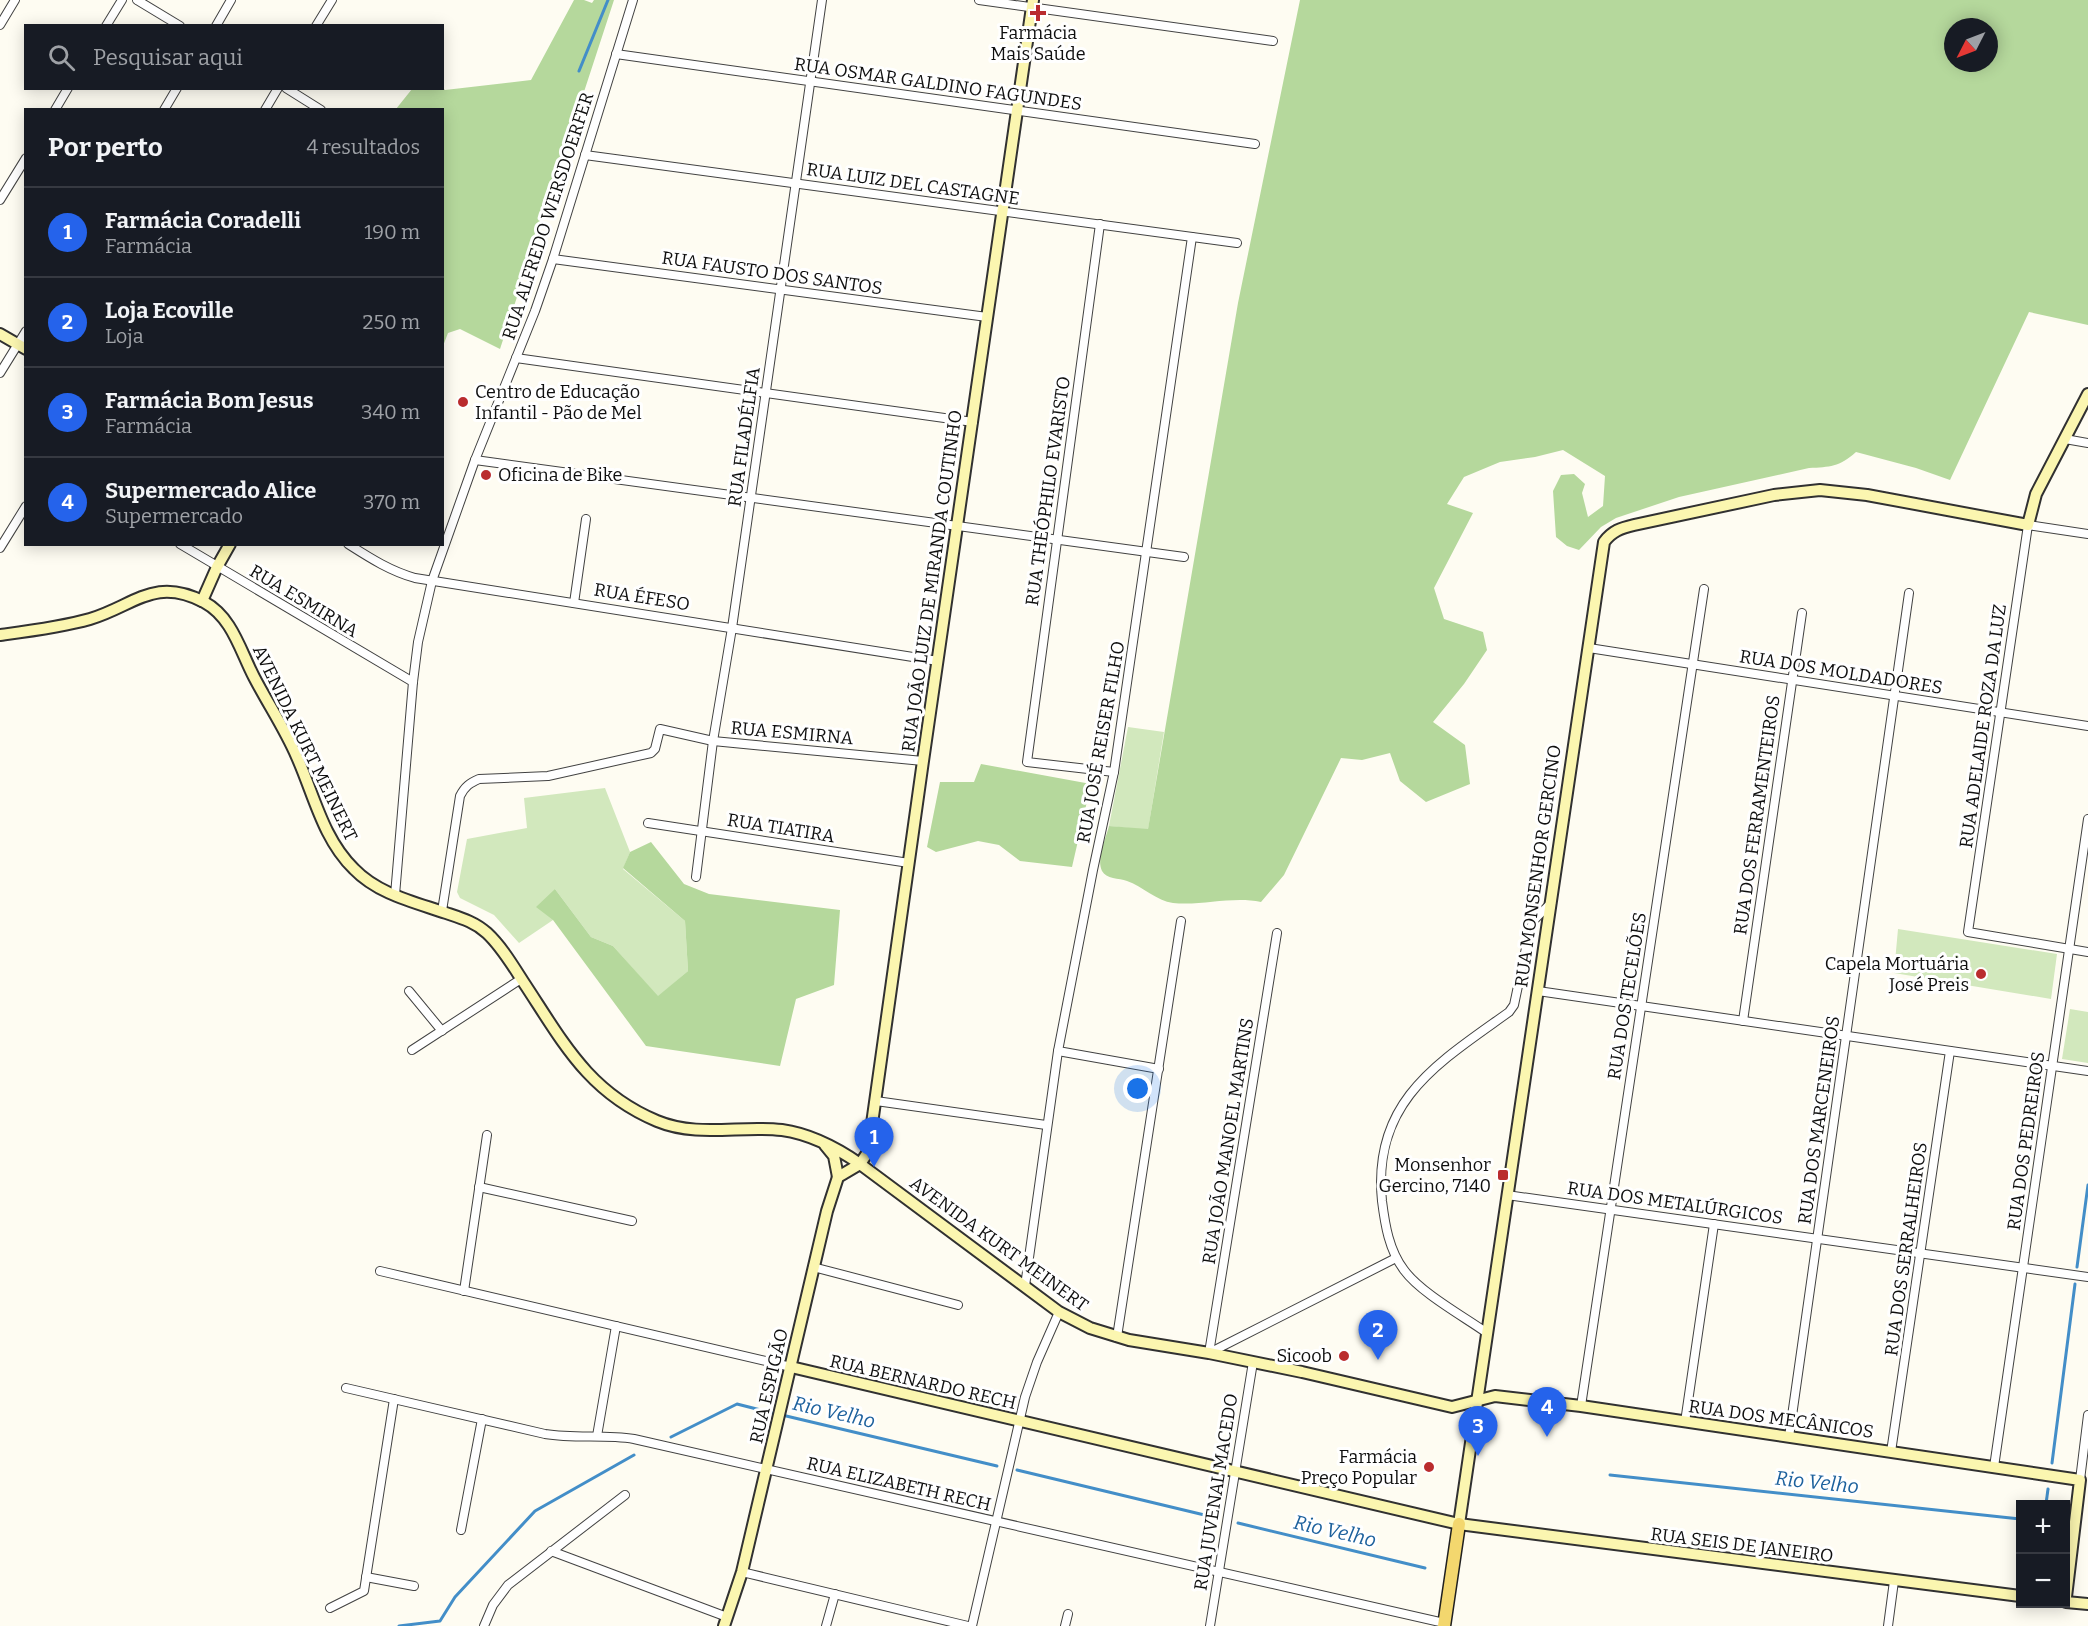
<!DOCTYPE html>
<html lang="pt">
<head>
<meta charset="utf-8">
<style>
  body { margin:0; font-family:Bitter,serif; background:#20242c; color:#f1f3f6 }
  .controls { position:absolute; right:18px; bottom:18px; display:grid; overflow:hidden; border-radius:0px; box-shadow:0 3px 15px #0003 }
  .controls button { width:54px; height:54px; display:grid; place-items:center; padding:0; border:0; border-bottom:2px solid #363941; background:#171b24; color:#f1f3f6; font:30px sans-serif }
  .compass { position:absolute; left:1944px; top:18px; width:54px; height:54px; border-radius:50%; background:#171b24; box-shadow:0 3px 15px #0003; rotate:228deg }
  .you { position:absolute; left:1138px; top:1089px; width:21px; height:21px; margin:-15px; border:4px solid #fff; border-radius:50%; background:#1a73e8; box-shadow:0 0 0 9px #1a73e833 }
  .badge { display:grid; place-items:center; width:39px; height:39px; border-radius:50%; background:#2563eb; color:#fff; font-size:20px; font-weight:700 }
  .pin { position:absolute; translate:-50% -50px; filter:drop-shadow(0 2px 3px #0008) }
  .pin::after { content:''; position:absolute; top:32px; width:21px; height:18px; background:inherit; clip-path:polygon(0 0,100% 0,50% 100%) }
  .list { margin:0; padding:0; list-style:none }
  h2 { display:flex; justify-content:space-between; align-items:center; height:78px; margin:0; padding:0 24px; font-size:26px }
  h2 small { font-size:20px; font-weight:400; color:#9ea1a6 }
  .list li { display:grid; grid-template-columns:39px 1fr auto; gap:18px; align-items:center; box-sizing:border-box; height:90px; padding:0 24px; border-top:2px solid #363941 }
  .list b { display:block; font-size:22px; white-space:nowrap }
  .list p { margin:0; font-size:20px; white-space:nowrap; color:#9ea1a6 }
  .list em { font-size:20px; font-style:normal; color:#9ea1a6 }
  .icon { flex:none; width:33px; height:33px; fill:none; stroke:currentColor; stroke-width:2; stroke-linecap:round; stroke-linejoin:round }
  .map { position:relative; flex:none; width:2088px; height:1626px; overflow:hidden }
  .search { position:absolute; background:#171b24; box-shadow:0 3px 15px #0003; left:24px; top:24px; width:420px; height:66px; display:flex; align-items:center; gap:15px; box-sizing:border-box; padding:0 21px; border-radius:0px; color:#9ea1a6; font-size:22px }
  .panel { position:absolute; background:#171b24; box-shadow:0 3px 15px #0003; left:24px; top:108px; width:420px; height:438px; border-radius:0px }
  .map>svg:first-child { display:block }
  .green { fill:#d2e8bd }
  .forest { fill:#b5d89c; fill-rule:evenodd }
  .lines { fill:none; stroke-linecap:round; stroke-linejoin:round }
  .stream { stroke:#438ec8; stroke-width:3 }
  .street-casing { stroke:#424242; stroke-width:10 }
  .secondary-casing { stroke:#313131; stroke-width:14 }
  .primary-casing { stroke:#202020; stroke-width:15 }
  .street { stroke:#fff; stroke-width:8 }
  .secondary { stroke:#fbf6b0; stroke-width:10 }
  .primary { stroke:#f3d76e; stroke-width:12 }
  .poi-dot { fill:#ba2c2e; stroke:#fff; stroke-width:2 }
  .labels { text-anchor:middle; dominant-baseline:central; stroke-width:6; stroke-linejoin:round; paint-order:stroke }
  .poi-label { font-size:18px; fill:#0f0f0f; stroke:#fff; text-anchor:end }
  .street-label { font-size:18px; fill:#0f0f0f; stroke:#fff }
  .water-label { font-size:20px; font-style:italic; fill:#1d619d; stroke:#fff }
</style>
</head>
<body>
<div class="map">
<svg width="2088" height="1626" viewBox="0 0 2088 1626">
  <rect width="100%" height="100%" fill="#fefcf2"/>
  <!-- green -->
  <g class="green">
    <polygon points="1128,727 1164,732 1148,830 1109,826"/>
    <polygon points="605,788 630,852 623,869 685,921 688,971 658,997 613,946 591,937 555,889 553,920 519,943 494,915 460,898 457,892 467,839 527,828 524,798"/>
    <polygon points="1898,929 2057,954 2051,999 1894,973"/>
    <polygon points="2070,1009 2088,1012 2088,1063 2062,1059"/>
  </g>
  <!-- forest -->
  <g class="forest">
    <polygon points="574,0 584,0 592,3 594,0 614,0 500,349 460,329 448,333 443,346 442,110 396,109 412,89 443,88 445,90 531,80"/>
    <path d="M1300,0H2088V325L2029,312L1950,480L1916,468L1856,452C1839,467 1830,467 1809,468L1679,497L1616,518L1601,527L1579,550L1567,546L1556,537L1553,491L1561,475L1574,474L1585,484L1582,493L1588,517L1603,506L1605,476L1563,450L1535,457L1500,462L1464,477L1447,504L1473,513L1434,588L1444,619L1483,632L1487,650L1464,684L1433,722L1465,745L1470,784L1426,802L1400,781L1390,753L1362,760L1341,758L1284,875L1261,902C1232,896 1202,906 1173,903C1157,901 1142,886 1127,881C1119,878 1106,879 1102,871C1096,859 1106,838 1109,826L1148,829L1238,303ZM1953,27H1989V63H1953Z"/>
    <polygon points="981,764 1091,784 1072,867 1020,861 999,845 978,841 936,852 927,847 940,782 974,782"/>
    <polygon points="651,842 684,884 709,894 840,910 834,985 796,999 780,1066 646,1046 553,920 536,907 555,889 591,937 613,946 658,996 688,971 685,921 623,868 630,852"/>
  </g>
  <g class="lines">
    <!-- stream -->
    <g class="stream">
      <polyline points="579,71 608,0"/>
      <polyline points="2077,1267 2088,1185"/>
      <polyline points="782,1415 997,1466"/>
      <polyline points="671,1437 737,1404 776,1414"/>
      <polyline points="2052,1463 2075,1284"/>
      <polyline points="1017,1470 1217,1518"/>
      <polyline points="1610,1475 2020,1519"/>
      <polyline points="2046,1504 2048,1489"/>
      <polyline points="1238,1523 1425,1568"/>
      <polyline points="399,1626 440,1621 455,1597 535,1511 634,1455"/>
    </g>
    <!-- street casing -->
    <g class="street-casing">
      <g id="street">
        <polyline points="137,0 180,26"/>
        <polyline points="979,0 1273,41"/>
        <polyline points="0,25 15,0"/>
        <polyline points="106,26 122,0"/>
        <polyline points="216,26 231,0"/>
        <polyline points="316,26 332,0"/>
        <polyline points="616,54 1255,144"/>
        <polyline points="286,88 321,110"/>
        <polyline points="55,110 68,88"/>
        <polyline points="164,110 177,88"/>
        <polyline points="265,110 278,88"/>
        <polyline points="585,155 1237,243"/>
        <polyline points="0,200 26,158"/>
        <polyline points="1100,224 1027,762 1114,772"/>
        <polyline points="553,259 987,317"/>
        <polyline points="516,358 973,422"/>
        <polyline points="0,373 26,331"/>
        <polyline points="2065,439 2088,443"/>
        <polyline points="475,460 1184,557"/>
        <polyline points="2088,534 2028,525 1968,932 2088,952"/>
        <polyline points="180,544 413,682"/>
        <path d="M348,544C370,558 390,571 415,578L938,661"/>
        <polyline points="0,548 26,506"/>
        <polyline points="574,603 586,519"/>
        <polyline points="1589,648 2088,726"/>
        <polyline points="648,823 909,863"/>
        <polyline points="696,877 713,741 732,628 822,0"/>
        <polyline points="395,895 413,682 418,642 432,581 475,460 535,311 553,259 633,0"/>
        <path d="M442,911L460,796C465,786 470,783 479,779L548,776L651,753L655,749L660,729L713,741L923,761"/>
        <polyline points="409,991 442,1031"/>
        <polyline points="1538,991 2088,1071"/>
        <polyline points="1743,1021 1802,613"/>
        <polyline points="412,1050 521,979"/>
        <polyline points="1058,1051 1159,1069"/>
        <polyline points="876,1101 1046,1125"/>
        <polyline points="479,1187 632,1221"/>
        <polyline points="1507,1195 2088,1277"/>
        <polyline points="813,1267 958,1305"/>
        <polyline points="380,1271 791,1367"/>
        <polyline points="1025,1286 1058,1051 1093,870 1114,772 1192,237"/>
        <polyline points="464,1291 487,1135"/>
        <path d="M1487,1333C1463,1316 1421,1293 1404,1270C1389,1250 1385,1225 1382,1201C1372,1101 1438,1063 1509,1012L1514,1005L1530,929L1534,920L1551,903"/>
        <polyline points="1117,1337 1181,921"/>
        <polyline points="1209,1353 1277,933"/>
        <polyline points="1209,1353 1396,1258"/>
        <path d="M346,1388L545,1434C575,1439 605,1434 634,1439L1444,1623"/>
        <polyline points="1581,1406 1704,589"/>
        <polyline points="1685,1422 1714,1224"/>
        <polyline points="597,1436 616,1326"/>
        <polyline points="1789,1437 1909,593"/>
        <polyline points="1891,1452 1950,1051"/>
        <polyline points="1994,1467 2088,819"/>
        <polyline points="2080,1480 2088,1415"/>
        <polyline points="461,1530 482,1419"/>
        <polyline points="551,1551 727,1617"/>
        <polyline points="742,1572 968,1626"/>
        <polyline points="366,1577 414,1586"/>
        <polyline points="330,1608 364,1591 394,1399"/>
        <polyline points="484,1626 493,1605 508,1585 625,1495"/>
        <polyline points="826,1626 835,1594"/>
        <polyline points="972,1626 1025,1397 1037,1362 1059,1312"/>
        <polyline points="1065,1626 1068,1614"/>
        <polyline points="1210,1626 1253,1362"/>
        <polyline points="1888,1626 1894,1581"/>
      </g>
    </g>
    <!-- secondary casing -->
    <g class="secondary-casing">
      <g id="secondary">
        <polyline points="0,334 26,349"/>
        <polyline points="202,601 217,567 230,544"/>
        <path d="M0,635C30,631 62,627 90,619C134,606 154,576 204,602C232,617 240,650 254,677C268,704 285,729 297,757C314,795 323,839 354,869C378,894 414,902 446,913C461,918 475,922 487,933C502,947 513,966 524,983C563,1042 588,1092 657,1121C698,1138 740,1125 782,1130C811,1134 837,1148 860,1164L1059,1312L1090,1328L1129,1340L1209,1353L1302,1372L1452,1407L1495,1396L1581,1406L2080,1480L2066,1597"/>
        <polyline points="825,1145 834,1156 838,1177"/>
        <polyline points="860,1164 868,1152 923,761 1033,0"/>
        <polyline points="791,1367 1459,1524 2020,1596"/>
        <path d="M1459,1524L1604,542C1612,531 1621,528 1634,525L1774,495L1820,490L1867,495L2028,525L2036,494L2088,394"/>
        <polyline points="2066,1602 2088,1604"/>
        <polyline points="724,1626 742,1572 827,1211 838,1177 860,1164"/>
      </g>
    </g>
    <!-- primary casing -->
    <g class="primary-casing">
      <polyline id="primary" points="1444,1626 1459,1524"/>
    </g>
    <!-- street -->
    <use href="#street" class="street"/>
    <!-- secondary -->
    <use href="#secondary" class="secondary"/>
    <!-- primary -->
    <use href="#primary" class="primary"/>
  </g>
  <!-- markers -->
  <g class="poi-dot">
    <path d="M1035 4h6v6h6v6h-6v6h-6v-6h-6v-6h6z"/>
    <circle cx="463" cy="402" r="6"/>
    <circle cx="486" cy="475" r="6"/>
    <circle cx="1981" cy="974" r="6"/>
    <rect x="1497" y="1169" width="12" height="12" rx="3"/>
    <circle cx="1344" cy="1356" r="6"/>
    <circle cx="1429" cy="1467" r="6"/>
  </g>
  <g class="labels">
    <!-- poi labels -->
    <g class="poi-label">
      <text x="1038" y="33" text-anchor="middle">Farmácia<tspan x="1038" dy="21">Mais Saúde</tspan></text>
      <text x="475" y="392" text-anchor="start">Centro de Educação<tspan x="475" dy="21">Infantil - Pão de Mel</tspan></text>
      <text x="498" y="475" text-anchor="start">Oficina de Bike</text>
      <text x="1969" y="964">Capela Mortuária<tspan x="1969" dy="21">José Preis</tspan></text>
      <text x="1491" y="1165">Monsenhor<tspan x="1491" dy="21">Gercino, 7140</tspan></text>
      <text x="1332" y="1356">Sicoob</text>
      <text x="1417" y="1457">Farmácia<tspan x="1417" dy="21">Preço Popular</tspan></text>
    </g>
    <!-- street labels -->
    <g class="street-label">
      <text transform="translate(938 84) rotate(8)">RUA OSMAR GALDINO FAGUNDES</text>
      <text transform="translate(913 184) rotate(8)">RUA LUIZ DEL CASTAGNE</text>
      <text transform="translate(548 216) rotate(-72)">RUA ALFREDO WERSDOERFER</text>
      <text transform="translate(772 273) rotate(8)">RUA FAUSTO DOS SANTOS</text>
      <text transform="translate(744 437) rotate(-82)">RUA FILADÉLFIA</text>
      <text transform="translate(1048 491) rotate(-82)">RUA THEÓPHILO EVARISTO</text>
      <text transform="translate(932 581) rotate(-82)">RUA JOÃO LUIZ DE MIRANDA COUTINHO</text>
      <text transform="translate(642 597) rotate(9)">RUA ÉFESO</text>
      <text transform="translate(304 601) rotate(31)">RUA ESMIRNA</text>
      <text transform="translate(1841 672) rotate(9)">RUA DOS MOLDADORES</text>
      <text transform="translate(1983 726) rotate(-82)">RUA ADELAIDE ROZA DA LUZ</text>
      <text transform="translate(792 733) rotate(5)">RUA ESMIRNA</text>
      <text transform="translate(1101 742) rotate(-80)">RUA JOSÉ REISER FILHO</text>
      <text transform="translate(305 743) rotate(64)">AVENIDA KURT MEINERT</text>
      <text transform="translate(1757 815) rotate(-82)">RUA DOS FERRAMENTEIROS</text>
      <text transform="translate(781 828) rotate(9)">RUA TIATIRA</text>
      <text transform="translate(1538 866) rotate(-82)">RUA MONSENHOR GERCINO</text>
      <text transform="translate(1627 996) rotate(-81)">RUA DOS TECELÕES</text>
      <text transform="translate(1819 1120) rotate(-82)">RUA DOS MARCENEIROS</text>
      <text transform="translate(1228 1141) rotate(-81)">RUA JOÃO MANOEL MARTINS</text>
      <text transform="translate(2026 1141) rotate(-82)">RUA DOS PEDREIROS</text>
      <text transform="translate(1675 1203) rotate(8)">RUA DOS METALÚRGICOS</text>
      <text transform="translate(999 1244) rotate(36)">AVENIDA KURT MEINERT</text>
      <text transform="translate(1906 1249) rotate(-82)">RUA DOS SERRALHEIROS</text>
      <text transform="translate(923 1382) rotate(13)">RUA BERNARDO RECH</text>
      <text transform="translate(769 1386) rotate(-77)">RUA ESPIGÃO</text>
      <text transform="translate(1781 1419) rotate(8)">RUA DOS MECÂNICOS</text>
      <text transform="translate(899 1484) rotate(13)">RUA ELIZABETH RECH</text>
      <text transform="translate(1216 1492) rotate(-81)">RUA JUVENAL MACEDO</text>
      <text transform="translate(1742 1545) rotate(7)">RUA SEIS DE JANEIRO</text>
    </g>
    <!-- water labels -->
    <g class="water-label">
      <text transform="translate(834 1412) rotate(13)">Rio Velho</text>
      <text transform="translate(1817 1482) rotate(6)">Rio Velho</text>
      <text transform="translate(1335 1531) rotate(13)">Rio Velho</text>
    </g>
  </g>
</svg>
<div class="controls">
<button>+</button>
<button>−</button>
</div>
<svg class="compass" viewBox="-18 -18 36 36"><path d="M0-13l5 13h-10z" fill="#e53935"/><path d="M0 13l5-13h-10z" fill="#9ea1a6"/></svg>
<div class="you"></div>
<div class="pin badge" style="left:874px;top:1167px">1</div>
<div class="pin badge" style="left:1378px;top:1360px">2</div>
<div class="pin badge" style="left:1478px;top:1456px">3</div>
<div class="pin badge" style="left:1547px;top:1437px">4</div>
<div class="search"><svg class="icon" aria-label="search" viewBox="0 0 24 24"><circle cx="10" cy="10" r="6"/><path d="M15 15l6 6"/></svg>Pesquisar aqui</div>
<section class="panel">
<h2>Por perto<small>4 resultados</small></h2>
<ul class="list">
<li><span class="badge">1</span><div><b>Farmácia Coradelli</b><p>Farmácia</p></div><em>190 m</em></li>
<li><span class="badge">2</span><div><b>Loja Ecoville</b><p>Loja</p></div><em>250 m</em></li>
<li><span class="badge">3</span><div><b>Farmácia Bom Jesus</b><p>Farmácia</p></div><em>340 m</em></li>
<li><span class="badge">4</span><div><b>Supermercado Alice</b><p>Supermercado</p></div><em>370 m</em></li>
</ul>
</section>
</div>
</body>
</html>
